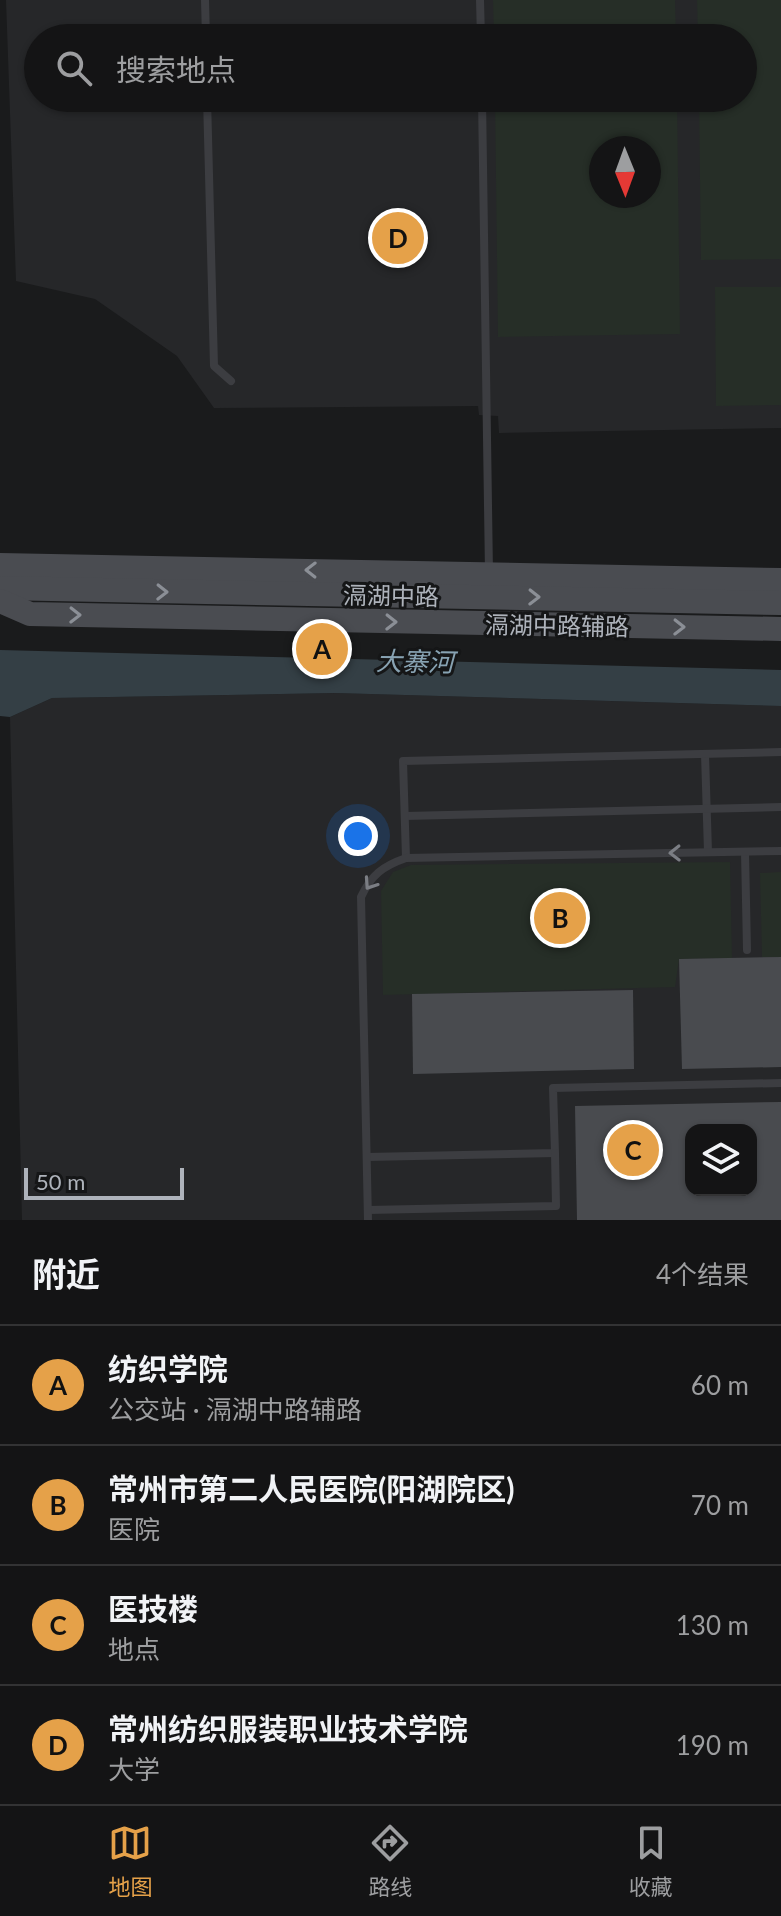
<!DOCTYPE html>
<html lang="zh">
<head>
<meta charset="utf-8">
<style>
  body { margin:0; font-family:Lato,"Noto Sans SC",sans-serif; background:#212122; color:#f1f3f6 }
  .controls { position:absolute; right:24px; bottom:24px; display:grid; overflow:hidden; border-radius:16px; box-shadow:0 2px 6px #0004 }
  .controls button { width:72px; height:72px; display:grid; place-items:center; padding:0; border:0; border-bottom:2px solid #333334; background:#141415; color:#f1f3f6; font:40px sans-serif }
  .compass { position:absolute; left:589px; top:136px; width:72px; height:72px; border-radius:50%; background:#141415; box-shadow:0 2px 6px #0004; rotate:179deg }
  .scale { position:absolute; left:24px; bottom:20px; width:160px; box-sizing:border-box; padding-left:8px; border:4px solid #aeb3bb; border-top:0; font-size:22px; line-height:28px; white-space:nowrap; color:#aeb3bb; -webkit-text-stroke:6px #151617; paint-order:stroke }
  .you { position:absolute; left:358px; top:836px; width:28px; height:28px; margin:-20px; border:6px solid #fff; border-radius:50%; background:#1a73e8; box-shadow:0 0 0 12px #1a73e833 }
  .badge { display:grid; place-items:center; width:52px; height:52px; border-radius:50%; background:#e5a149; color:#111; font-size:26px; font-weight:700 }
  .pin { position:absolute; translate:-50% -50%; border:4px solid #fff; box-shadow:0 2px 8px #0006 }
  .list { margin:0; padding:0; list-style:none }
  h2 { display:flex; justify-content:space-between; align-items:center; height:104px; margin:0; padding:0 32px; font-size:34px }
  h2 small { font-size:26px; font-weight:400; color:#9d9ea0 }
  .list li { display:grid; grid-template-columns:52px 1fr auto; gap:24px; align-items:center; box-sizing:border-box; height:120px; padding:0 32px; border-top:2px solid #333334 }
  .list b { display:block; font-size:30px; white-space:nowrap }
  .list p { margin:0; font-size:26px; white-space:nowrap; color:#9d9ea0 }
  .list em { font-size:26px; font-style:normal; color:#9d9ea0 }
  .icon { flex:none; width:44px; height:44px; fill:none; stroke:currentColor; stroke-width:2; stroke-linecap:round; stroke-linejoin:round }
  .map { position:relative; flex:none; width:781px; height:1220px; overflow:hidden }
  .search { position:absolute; background:#141415; box-shadow:0 2px 6px #0004; left:24px; right:24px; top:24px; height:88px; display:flex; align-items:center; gap:20px; box-sizing:border-box; padding:0 28px; border-radius:44px; color:#9d9ea0; font-size:30px }
  .sheet { height:584px; background:#141415 }
  nav { display:flex; justify-content:space-around; align-items:center; box-sizing:border-box; height:112px; border-top:2px solid #333334; background:#141415; font-size:22px; color:#9d9ea0 }
  nav a { display:grid; justify-items:center; gap:4px }
  nav .on { color:#e5a149 }
  .map>svg:first-child { display:block }
  .built { fill:#262729; fill-rule:evenodd }
  .green { fill:#262e27; fill-rule:evenodd }
  .water { fill:#343f45 }
  .building { fill:#494b4f; fill-rule:evenodd }
  .lines { fill:none; stroke-linecap:round; stroke-linejoin:round }
  .lane { stroke:#3c3d41; stroke-width:8 }
  .secondary { stroke:#4a4c51; stroke-width:24 }
  .oneway { stroke:#8b8f96 }
  .oneway2 { stroke:#7b7e84 }
  .labels { text-anchor:middle; dominant-baseline:central; stroke-width:6; stroke-linejoin:round; paint-order:stroke }
  .street-label { font-size:24px; fill:#aeb3bb; stroke:#151617 }
  .water-label { font-size:26px; font-style:italic; fill:#88a3b3; stroke:#151617 }
</style>
</head>
<body>
<div class="map">
<svg width="781" height="1220" viewBox="0 0 781 1220">
  <rect width="100%" height="100%" fill="#1a1b1c"/>
  <!-- built -->
  <g class="built">
    <path d="M6,0H781V428L499,433L498,416L479,415L478,406L214,408L177,356L95,299L16,281ZM38,38H743V98H38ZM601,148H649V196H601Z"/>
    <path d="M335,693L781,706V1220H22L10,717L52,698ZM691,1130H751V1190H691Z"/>
  </g>
  <!-- green -->
  <g class="green">
    <polygon points="493,0 675,0 676,38 494,38"/>
    <polygon points="697,0 781,0 781,259 701,260 699,98 743,98 743,38 698,38"/>
    <path d="M495,98H677L680,334L498,337ZM649,148V196H601V148Z"/>
    <polygon points="715,287 781,287 781,405 716,406"/>
    <polygon points="730,862 732,958 679,959 675,987 383,995 381,891 393,872 411,865"/>
    <polygon points="781,872 781,957 762,957 760,873"/>
  </g>
  <!-- water -->
  <polygon class="water" points="0,650 781,670 781,706 335,693 52,698 10,717 0,716"/>
  <!-- building -->
  <g class="building">
    <polygon points="781,957 781,1067 682,1069 679,959"/>
    <polygon points="633,990 634,1069 413,1074 412,994"/>
    <path d="M781,1102V1220H577L575,1106ZM691,1130H751V1190H691Z"/>
  </g>
  <g class="lines">
    <!-- lane -->
    <g class="lane">
      <polyline points="205,0 206,38"/>
      <polyline points="480,0 481,38"/>
      <polyline points="207,98 214,366 231,381"/>
      <polyline points="482,98 489,573"/>
      <polyline points="705,754 708,852"/>
      <polyline points="405,816 781,807"/>
      <polyline points="745,852 747,950"/>
      <polyline points="406,858 403,761 781,752"/>
      <polyline points="367,1157 555,1153 553,1088 781,1083"/>
      <polyline points="368,1210 556,1206 555,1153"/>
      <path d="M368,1220L361,897C371,875 383,866 406,858L781,851"/>
    </g>
    <!-- secondary -->
    <g class="secondary">
      <polyline points="0,565 781,580"/>
      <polyline points="0,588 781,603"/>
      <polyline points="0,601 30,614 781,629"/>
    </g>
  </g>
  <!-- one-way arrows -->
  <defs><path id="oneway-chevron" d="M-2-3.5L2.5 0L-2 3.5" fill="none" stroke-width="1.6" stroke-linecap="round" stroke-linejoin="round" transform="scale(2)"/></defs>
  <g class="oneway">
    <use href="#oneway-chevron" transform="translate(311 570) rotate(-179)"/>
    <use href="#oneway-chevron" transform="translate(162 592) rotate(1)"/>
    <use href="#oneway-chevron" transform="translate(534 597) rotate(1)"/>
    <use href="#oneway-chevron" transform="translate(75 615) rotate(1)"/>
    <use href="#oneway-chevron" transform="translate(391 622) rotate(1)"/>
    <use href="#oneway-chevron" transform="translate(679 627) rotate(1)"/>
  </g>
  <g class="oneway2">
    <use href="#oneway-chevron" transform="translate(675 853) rotate(179)"/>
    <use href="#oneway-chevron" transform="translate(370 884) rotate(124)"/>
  </g>
  <g class="labels">
    <!-- street labels -->
    <g class="street-label">
      <text transform="translate(391 595) rotate(1)">滆湖中路</text>
      <text transform="translate(557 625) rotate(1)">滆湖中路辅路</text>
    </g>
    <!-- water labels -->
    <g class="water-label">
      <text transform="translate(415 661) rotate(1)">大寨河</text>
    </g>
  </g>
</svg>
<div class="controls">
<button><svg class="icon" aria-label="layers" viewBox="0 0 24 24"><path d="M12 4l9 5-9 5-9-5zM3 14l9 5 9-5"/></svg></button>
</div>
<svg class="compass" viewBox="-18 -18 36 36"><path d="M0-13l5 13h-10z" fill="#e53935"/><path d="M0 13l5-13h-10z" fill="#9d9ea0"/></svg>
<div class="scale">50 m</div>
<div class="you"></div>
<div class="pin badge" style="left:322px;top:649px">A</div>
<div class="pin badge" style="left:560px;top:918px">B</div>
<div class="pin badge" style="left:633px;top:1150px">C</div>
<div class="pin badge" style="left:398px;top:238px">D</div>
<div class="search"><svg class="icon" aria-label="search" viewBox="0 0 24 24"><circle cx="10" cy="10" r="6"/><path d="M15 15l6 6"/></svg>搜索地点</div>
</div>
<section class="sheet">
<h2>附近<small>4个结果</small></h2>
<ul class="list">
<li><span class="badge">A</span><div><b>纺织学院</b><p>公交站 · 滆湖中路辅路</p></div><em>60 m</em></li>
<li><span class="badge">B</span><div><b>常州市第二人民医院(阳湖院区)</b><p>医院</p></div><em>70 m</em></li>
<li><span class="badge">C</span><div><b>医技楼</b><p>地点</p></div><em>130 m</em></li>
<li><span class="badge">D</span><div><b>常州纺织服装职业技术学院</b><p>大学</p></div><em>190 m</em></li>
</ul>
</section>
<nav>
<a class="on"><svg class="icon" aria-label="map" viewBox="0 0 24 24"><path d="M3 6l6-2 6 2 6-2v14l-6 2-6-2-6 2zM9 4v14M15 6v14"/></svg>地图</a>
<a><svg class="icon" aria-label="directions" viewBox="0 0 24 24"><path d="M12 3l9 9-9 9-9-9zM9 14v-3h6M13 9l2 2-2 2"/></svg>路线</a>
<a><svg class="icon" aria-label="saved" viewBox="0 0 24 24"><path d="M7 4h10v16l-5-4-5 4z"/></svg>收藏</a>
</nav>
</body>
</html>
